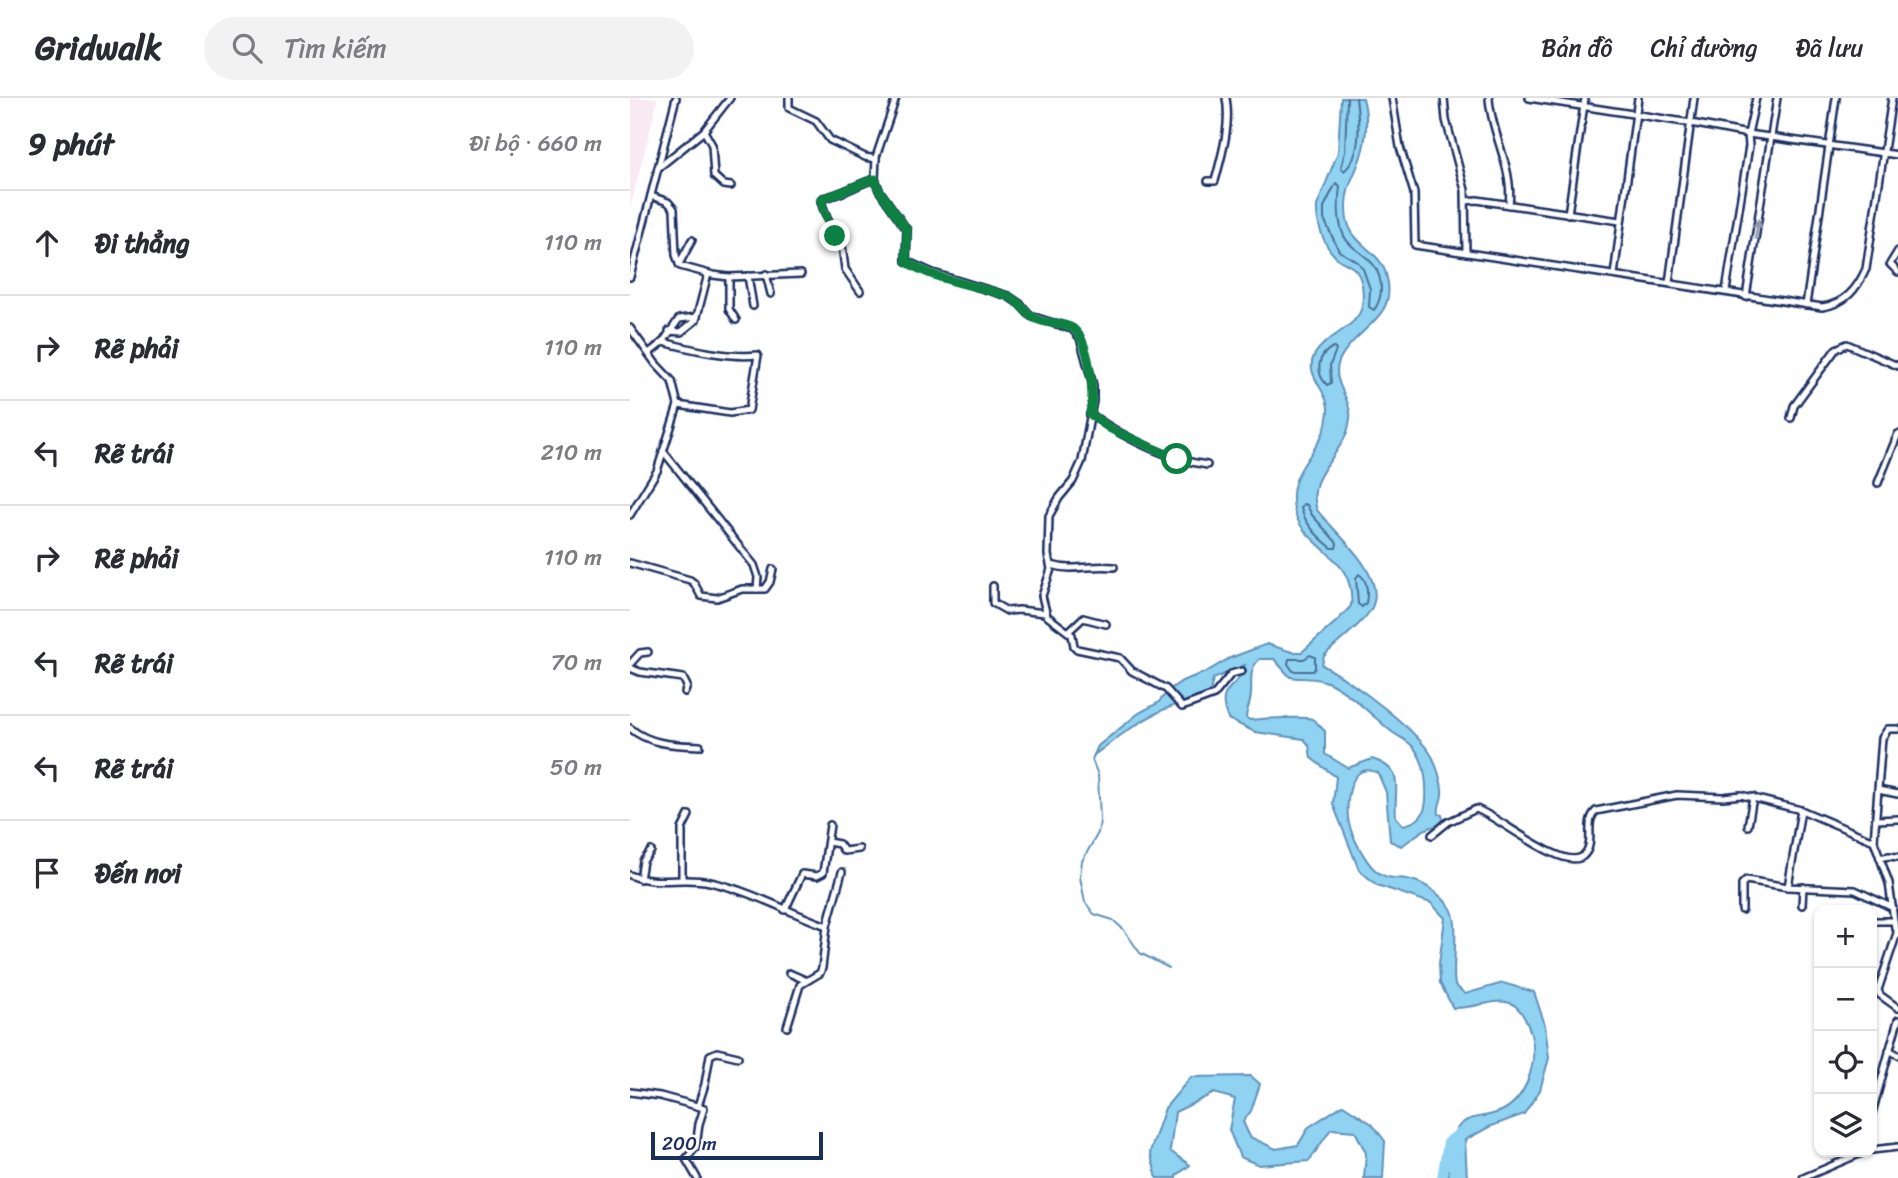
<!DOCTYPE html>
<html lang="vi">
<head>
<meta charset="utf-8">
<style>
  body { margin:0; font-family:Sriracha,sans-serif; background:#f2f2f3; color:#2b2b33 }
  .controls { position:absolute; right:21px; bottom:21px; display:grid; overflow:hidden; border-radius:14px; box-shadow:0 2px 5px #0004 }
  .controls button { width:63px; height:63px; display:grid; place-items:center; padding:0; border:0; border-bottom:2px solid #e1e1e2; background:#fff; color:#2b2b33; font:35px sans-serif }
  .scale { position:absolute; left:21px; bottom:18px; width:172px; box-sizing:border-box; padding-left:7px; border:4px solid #1b2f5e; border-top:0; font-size:19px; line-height:24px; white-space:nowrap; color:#1b2f5e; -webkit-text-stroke:5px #fff; paint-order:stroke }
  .stop { position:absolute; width:21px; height:21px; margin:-16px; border:5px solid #0b8043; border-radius:50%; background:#fff }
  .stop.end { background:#0b8043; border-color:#fff; box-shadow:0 2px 7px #0008 }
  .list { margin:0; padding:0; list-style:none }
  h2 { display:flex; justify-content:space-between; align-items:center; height:91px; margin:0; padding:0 28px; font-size:30px }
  h2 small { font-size:23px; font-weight:400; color:#7c7c81 }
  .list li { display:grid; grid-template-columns:46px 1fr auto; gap:21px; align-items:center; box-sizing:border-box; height:105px; padding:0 28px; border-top:2px solid #e1e1e2 }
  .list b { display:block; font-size:26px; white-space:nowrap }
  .list em { font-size:23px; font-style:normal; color:#7c7c81 }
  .icon { flex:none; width:38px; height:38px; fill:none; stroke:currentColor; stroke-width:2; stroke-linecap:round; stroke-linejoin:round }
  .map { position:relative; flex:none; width:1268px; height:1080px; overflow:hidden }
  header { display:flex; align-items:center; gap:42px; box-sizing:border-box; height:98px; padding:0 35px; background:#fff; border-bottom:2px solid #e1e1e2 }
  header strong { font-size:33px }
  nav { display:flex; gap:38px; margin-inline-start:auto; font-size:24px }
  .search { width:490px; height:63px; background:#f2f2f3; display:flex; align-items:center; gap:18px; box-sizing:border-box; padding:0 24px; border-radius:38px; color:#7c7c81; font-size:26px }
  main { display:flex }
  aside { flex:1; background:#fff }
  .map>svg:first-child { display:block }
  .built { fill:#f9e9f1 }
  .water { fill:#90d2f2; stroke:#6191b7; stroke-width:2; fill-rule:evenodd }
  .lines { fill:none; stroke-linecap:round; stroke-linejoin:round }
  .shore { stroke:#4a7099; stroke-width:2 }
  .stream { stroke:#6191b7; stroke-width:2 }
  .river { stroke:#90d2f2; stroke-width:10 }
  .minor-casing { stroke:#1b2f5e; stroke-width:10 }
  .minor { stroke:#fff; stroke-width:5 }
  .oneway { fill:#8d97ae }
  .route { stroke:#0b8043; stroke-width:9 }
</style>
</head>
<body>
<header>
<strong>Gridwalk</strong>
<div class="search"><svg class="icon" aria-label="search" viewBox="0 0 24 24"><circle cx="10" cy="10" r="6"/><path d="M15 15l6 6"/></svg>Tìm kiếm</div>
<nav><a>Bản đồ</a><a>Chỉ đường</a><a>Đã lưu</a></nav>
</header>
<main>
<aside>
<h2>9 phút<small>Đi bộ · 660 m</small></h2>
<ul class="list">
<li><svg class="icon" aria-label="ahead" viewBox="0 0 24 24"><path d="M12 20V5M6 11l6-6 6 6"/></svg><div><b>Đi thẳng</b></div><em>110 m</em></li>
<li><svg class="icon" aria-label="right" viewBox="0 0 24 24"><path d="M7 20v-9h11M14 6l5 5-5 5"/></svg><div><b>Rẽ phải</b></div><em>110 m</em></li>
<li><svg class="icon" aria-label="left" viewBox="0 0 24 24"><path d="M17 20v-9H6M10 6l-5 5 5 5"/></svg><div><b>Rẽ trái</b></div><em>210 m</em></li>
<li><svg class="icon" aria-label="right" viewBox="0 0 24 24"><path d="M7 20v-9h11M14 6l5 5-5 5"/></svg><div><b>Rẽ phải</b></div><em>110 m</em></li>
<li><svg class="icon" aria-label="left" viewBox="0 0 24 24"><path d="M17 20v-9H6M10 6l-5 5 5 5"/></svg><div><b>Rẽ trái</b></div><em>70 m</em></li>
<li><svg class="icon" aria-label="left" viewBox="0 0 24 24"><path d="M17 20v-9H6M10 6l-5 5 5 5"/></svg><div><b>Rẽ trái</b></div><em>50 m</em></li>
<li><svg class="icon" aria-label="arrive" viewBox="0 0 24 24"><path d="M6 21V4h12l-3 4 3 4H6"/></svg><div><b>Đến nơi</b></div></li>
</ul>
</aside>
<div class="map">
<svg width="1268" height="1080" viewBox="0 0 1268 1080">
  <rect width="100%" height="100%" fill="#fff"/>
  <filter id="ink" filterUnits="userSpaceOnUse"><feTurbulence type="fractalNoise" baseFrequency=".0143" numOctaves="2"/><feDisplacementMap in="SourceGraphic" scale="14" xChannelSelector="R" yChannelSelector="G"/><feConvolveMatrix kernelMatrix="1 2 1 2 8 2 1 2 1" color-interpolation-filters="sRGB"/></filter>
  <g filter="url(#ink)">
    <!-- built -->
    <polygon class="built" points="0,0 28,0 0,110"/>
    <!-- water -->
    <g class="water">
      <path d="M711,0H733C738,18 737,40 731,58C725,78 716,87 716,109C715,150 750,146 757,180C767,221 726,230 711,259C699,281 718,295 720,315C721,319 719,326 718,331C710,360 675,378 687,412C705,435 755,475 743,507C738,522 706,545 694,558L692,567C718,580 797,638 805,665C808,673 813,687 812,696C812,704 807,708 809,716L812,717L813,722L808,728C793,728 784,741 771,748L760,743L756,694L748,675C718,660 715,709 719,726C723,740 735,763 746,773C756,782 768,779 781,782C795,785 811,797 820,809C831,824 821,868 825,887L835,896L873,885L904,894L915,927L919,960L910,992L894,1016L859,1029L835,1042L837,1080H819C817,1067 815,1050 822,1038C834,1017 844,1021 863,1016C895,1008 909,966 901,936C885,883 860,911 823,910L810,885L809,866L815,820L801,805L747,787L729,772L703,706L706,679L681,660L679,647L674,641L625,634L598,621C583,586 611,591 615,567L583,581L580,594C564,604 545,605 529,614C506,625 484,642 464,657L468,648L509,615L528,605L539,592L552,583L576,574L600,560L637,546L662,554H672L708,522L721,508C727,451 660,450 663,397C664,367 694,349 697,320C698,315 699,310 697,305C693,288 674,274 685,256C696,237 728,230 732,208C734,195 733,177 722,169C716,165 708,163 704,157C693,146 686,123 687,108L708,54ZM630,561H644L660,579C672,581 685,579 697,584C720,594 742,618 762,634C769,639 779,643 784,650C795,663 797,686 796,702C795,718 788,724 773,727L766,719C763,691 777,672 742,661L718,670L695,656V633C691,630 687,624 682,621C676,618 631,621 620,622L616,620C616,613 619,609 620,603C624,588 616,572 630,561Z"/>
      <polygon points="621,978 630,986 621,1013 613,1024 620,1039 646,1051 668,1047 679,1029 713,1007 742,1026 755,1043 753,1080 734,1080 736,1055 725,1033 701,1031 679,1063 629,1067 610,1059 599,1032 605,1001 584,995 545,1014 540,1053 560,1067 546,1078 546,1080 527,1080 520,1054 535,1010 561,979"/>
    </g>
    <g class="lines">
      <!-- shore -->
      <g class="shore">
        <path d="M717,0L715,54L711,69L714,73C733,57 729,22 726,0"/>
        <path d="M706,85L710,88C708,104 707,123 714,138C719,149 730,153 738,161C753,174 755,197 744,212L739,209L740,191L733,171L728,164L709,153L694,121V109Z"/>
        <path d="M703,249L706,252L700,267L701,285L697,287C685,275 687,257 703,249Z"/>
        <path d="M673,406L677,407L682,417L707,445L706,450H702C689,440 675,427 671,410Z"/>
        <path d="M729,476C738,482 738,494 736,505L732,509L728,506L726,480Z"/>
        <polygon points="680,557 685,559 685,570 683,573 663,573 658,566 659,561 674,561"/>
      </g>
      <!-- stream -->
      <polyline class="stream" points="464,657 462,662 468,677 470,723 468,735 452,763 450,779 455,804 464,816 483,822 494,832 510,855 539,870"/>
      <!-- river -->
      <polyline class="river" points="812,1080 818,1044 830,1035"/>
      <!-- minor casing -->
      <g class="minor-casing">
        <g id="minor">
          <polyline points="159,0 159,10 186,23 200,42 235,59 246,61"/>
          <polyline points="266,0 246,59 245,81 249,92 277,132 276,163 303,175 378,198 390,206 401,218 442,231 450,240 463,287 463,303 452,363 443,383 429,400 419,418 418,457 421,471 412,498 417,518 442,537 444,548 447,551 490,560 502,573 536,591 552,609 584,597 601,576 612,573"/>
          <path d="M762,0L770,49L784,95L785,147L1192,209C1215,206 1227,191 1236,171L1262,0"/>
          <polyline points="814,0 816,22 835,92 836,155"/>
          <path d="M859,0C861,36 884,70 879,107"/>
          <polyline points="899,0 1061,25 1118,36 1268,57"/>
          <polyline points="74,33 82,47 84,78 94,87 101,88"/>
          <polyline points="28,70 74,33 100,0"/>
          <path d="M578,83H585C592,57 601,27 596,0"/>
          <polyline points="21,98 38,104 44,111 46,157 50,168 83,177 99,179 171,176"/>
          <polyline points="836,103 847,102 990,123"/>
          <polyline points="938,116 955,0"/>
          <polyline points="1268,153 1260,166 1268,174"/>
          <polyline points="49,166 62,142"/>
          <polyline points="136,176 141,196"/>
          <polyline points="984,177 1008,0"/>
          <polyline points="118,178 123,208"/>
          <polyline points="0,179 46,0"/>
          <polyline points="99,179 99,211 106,222"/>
          <polyline points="1039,185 1064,0"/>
          <path d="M230,193L215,171L212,147L202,132L191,104L193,100C212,97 227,86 245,81"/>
          <polyline points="1096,193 1119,48 1118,36 1126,0"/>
          <polyline points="1116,199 1147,0"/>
          <polyline points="1176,207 1206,0"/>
          <polyline points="0,230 26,266 42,283 48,307 27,373 0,417"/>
          <polyline points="39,233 51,234 66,222 78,176"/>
          <path d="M33,244C64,252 97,260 128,257L119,312L100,315L48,307"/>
          <polyline points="19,255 33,244 49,221 67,219"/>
          <path d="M460,316C495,340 535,361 577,367"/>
          <polyline points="1161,320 1164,308 1206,251 1217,246 1268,268"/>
          <polyline points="33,353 124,467 128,479 127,491"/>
          <polyline points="1248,385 1268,336"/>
          <polyline points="0,465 60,482 64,485 71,498 87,500 112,491 135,491 140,484 143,471"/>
          <path d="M421,467C444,474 462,466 484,469"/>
          <polyline points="363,488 363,505 377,513 389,512 415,515"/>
          <polyline points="439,533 453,520 476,526"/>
          <polyline points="0,566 10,555 18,554"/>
          <polyline points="0,570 10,574 53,580 57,588 55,594"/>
          <path d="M0,630C20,647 45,647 70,648"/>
          <polyline points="1248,692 1268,696"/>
          <polyline points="1246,722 1268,721"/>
          <polyline points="1118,728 1123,699"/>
          <path d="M802,737L818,724L846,711C868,718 934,774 953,758C967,745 953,725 966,713L1047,697L1093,699L1111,697L1171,712L1244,743L1259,785L1265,830L1268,835"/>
          <polyline points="1244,743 1252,640 1258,631 1268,631"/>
          <polyline points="198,744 209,746 214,753 229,751"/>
          <polyline points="1250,760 1259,758 1268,759"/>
          <path d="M0,777C26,788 53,778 80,784C121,793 158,814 197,828"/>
          <polyline points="10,781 13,763 21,753"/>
          <polyline points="52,781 52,731 59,717"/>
          <polyline points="1158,789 1171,712"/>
          <polyline points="1172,807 1173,789"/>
          <polyline points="155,812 172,776 187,778 193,775 200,727"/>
          <polyline points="1112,812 1112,786 1116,782 1158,789 1225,792 1263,810"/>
          <polyline points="1242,823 1264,823"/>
          <polyline points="1267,835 1248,892 1250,897 1268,910"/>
          <polyline points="159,875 175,882"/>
          <polyline points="157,929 170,887 190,875 192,870 197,828 212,774"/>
          <polyline points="1259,952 1268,957"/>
          <polyline points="0,994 30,998 74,1010 69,1026 66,1049 56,1061 67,1080"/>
          <polyline points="68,1008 75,986 80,957 87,954 108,959"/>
          <polyline points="1242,1015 1268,922"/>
          <polyline points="1242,1052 1268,1049"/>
          <polyline points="1173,1080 1234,1054"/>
        </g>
      </g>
      <!-- minor -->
      <use href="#minor" class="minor"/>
    </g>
    <!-- one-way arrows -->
    <defs><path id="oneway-solid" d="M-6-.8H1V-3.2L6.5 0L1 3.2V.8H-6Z" transform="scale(1.75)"/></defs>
    <use class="oneway" href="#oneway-solid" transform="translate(1127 131) rotate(-81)"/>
  </g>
  <g class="lines" filter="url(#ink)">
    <!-- route -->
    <path class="route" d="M205,138L193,111L191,101C210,96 227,86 245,81L249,92L277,132L276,163C302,182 347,187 377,198C390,202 394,215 406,221C417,226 431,224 442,230C460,241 465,297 460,316L481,331L547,361"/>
  </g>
</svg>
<div class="controls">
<button>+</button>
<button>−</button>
<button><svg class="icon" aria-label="locate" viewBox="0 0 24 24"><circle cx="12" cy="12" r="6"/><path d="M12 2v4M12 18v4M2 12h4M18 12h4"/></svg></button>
<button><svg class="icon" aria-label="layers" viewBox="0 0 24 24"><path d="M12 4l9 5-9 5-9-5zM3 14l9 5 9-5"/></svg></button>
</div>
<div class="scale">200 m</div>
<div class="stop" style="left:547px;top:361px"></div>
<div class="stop end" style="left:205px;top:138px"></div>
</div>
</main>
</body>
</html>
